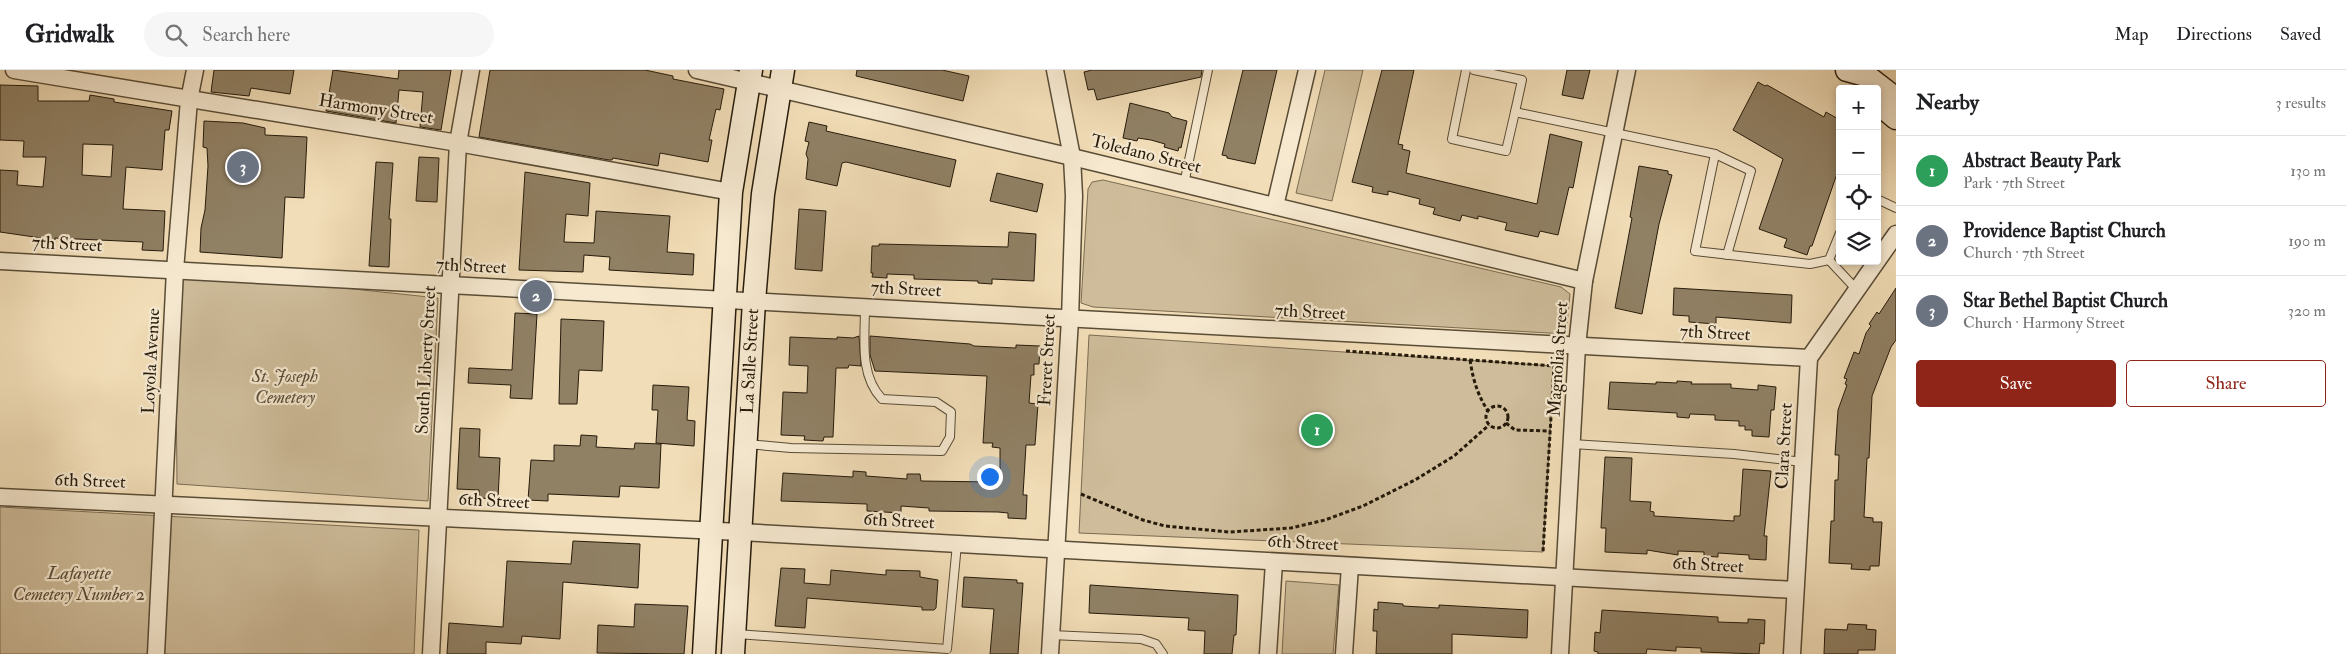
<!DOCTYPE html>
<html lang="en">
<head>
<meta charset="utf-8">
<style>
  body { margin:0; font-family:"IM FELL Double Pica",serif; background:#f6f6f6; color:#202124 }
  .controls { position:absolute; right:15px; top:15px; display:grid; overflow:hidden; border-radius:5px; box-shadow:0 2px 8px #0003 }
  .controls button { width:45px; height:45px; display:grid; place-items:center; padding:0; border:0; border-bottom:1px solid #e0e0e0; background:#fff; color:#202124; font:25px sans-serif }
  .you { position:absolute; left:989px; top:406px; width:18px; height:18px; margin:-12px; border:4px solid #fff; border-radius:50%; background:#1a73e8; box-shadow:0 0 0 8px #1a73e833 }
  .badge { display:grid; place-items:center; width:32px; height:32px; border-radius:50%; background:#8f2418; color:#fff; font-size:16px; font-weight:700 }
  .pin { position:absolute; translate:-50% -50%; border:2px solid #fff; box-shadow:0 1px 5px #0006 }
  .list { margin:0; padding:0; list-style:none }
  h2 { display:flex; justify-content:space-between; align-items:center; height:65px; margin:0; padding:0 20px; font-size:21px }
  h2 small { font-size:16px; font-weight:400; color:#757577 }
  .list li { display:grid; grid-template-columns:32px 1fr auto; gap:15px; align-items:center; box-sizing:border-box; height:70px; padding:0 20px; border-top:1px solid #e0e0e0 }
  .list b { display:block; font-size:19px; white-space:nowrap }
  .list p { margin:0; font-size:16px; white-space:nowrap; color:#757577 }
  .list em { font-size:16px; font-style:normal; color:#757577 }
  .actions { display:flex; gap:10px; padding:15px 20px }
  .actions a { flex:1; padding:11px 0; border:1px solid #8f2418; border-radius:5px; text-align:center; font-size:18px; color:#8f2418 }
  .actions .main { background:#8f2418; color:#fff }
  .icon { flex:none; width:28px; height:28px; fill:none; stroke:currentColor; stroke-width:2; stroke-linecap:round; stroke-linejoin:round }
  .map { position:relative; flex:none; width:1896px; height:584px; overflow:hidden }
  header { display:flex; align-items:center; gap:30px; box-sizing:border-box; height:70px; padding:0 25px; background:#fff; border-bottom:1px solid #e0e0e0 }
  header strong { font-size:24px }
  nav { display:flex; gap:28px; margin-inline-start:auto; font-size:18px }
  .search { width:350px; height:45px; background:#f6f6f6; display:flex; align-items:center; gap:12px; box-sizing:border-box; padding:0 18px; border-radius:28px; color:#757577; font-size:19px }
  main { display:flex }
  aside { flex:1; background:#fff }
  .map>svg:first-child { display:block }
  .green { fill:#cebc9a; stroke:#7a6c52 }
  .building { fill:#908064; stroke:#261b0b; fill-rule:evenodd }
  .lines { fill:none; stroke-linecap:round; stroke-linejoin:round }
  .lane-casing { stroke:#594c36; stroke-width:10 }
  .street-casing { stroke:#594c36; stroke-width:19 }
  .secondary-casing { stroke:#261b0b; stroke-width:25 }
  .path { stroke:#261b0b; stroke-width:3; stroke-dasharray:4 2.5; stroke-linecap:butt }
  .lane { stroke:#f6e9d0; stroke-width:8 }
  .street { stroke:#f6e9d0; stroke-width:16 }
  .secondary { stroke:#f6e9d0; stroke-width:22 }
  .labels { text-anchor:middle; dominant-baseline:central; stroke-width:4.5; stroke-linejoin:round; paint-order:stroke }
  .street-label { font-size:18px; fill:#261b0b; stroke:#f6e9d0 }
  .park-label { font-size:18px; font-style:italic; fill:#584b36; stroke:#f6e9d0 }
</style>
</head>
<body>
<header>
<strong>Gridwalk</strong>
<div class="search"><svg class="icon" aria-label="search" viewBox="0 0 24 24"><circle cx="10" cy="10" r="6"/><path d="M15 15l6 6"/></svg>Search here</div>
<nav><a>Map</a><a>Directions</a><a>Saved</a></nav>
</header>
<main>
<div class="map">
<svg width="1896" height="584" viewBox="0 0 1896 584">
  <rect width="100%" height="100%" fill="#f1ddb7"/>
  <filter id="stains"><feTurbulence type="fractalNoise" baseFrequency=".004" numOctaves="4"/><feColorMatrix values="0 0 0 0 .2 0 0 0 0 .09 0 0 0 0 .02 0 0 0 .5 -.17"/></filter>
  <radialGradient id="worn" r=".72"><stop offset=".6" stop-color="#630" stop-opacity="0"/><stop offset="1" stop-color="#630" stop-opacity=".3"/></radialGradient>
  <!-- green -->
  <g class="green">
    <polygon points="1325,0 1363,0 1332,131 1296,123"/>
    <polygon points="1103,110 1561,217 1570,224 1566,264 1093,237 1081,233 1088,119 1092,112"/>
    <polygon points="175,200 438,228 428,431 177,414"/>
    <polygon points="1089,265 1554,296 1543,482 1079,463"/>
    <polygon points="0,437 419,460 414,584 0,584"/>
    <polygon points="1286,511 1339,515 1333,584 1282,584"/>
  </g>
  <!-- building -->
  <g class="building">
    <polygon points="214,0 294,0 290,24 251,18 249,26 211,22"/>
    <polygon points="333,0 398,9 399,0 451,0 441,60 420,57 423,22 399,20 396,53 326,41"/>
    <polygon points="490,0 645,0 673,6 673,9 724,19 720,40 716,39 709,70 712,70 708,92 660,83 658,96 613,88 612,90 609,90 479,67"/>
    <polygon points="857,0 942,0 969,6 963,31 856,6"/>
    <polygon points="1092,0 1202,0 1201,7 1097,30 1094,19 1088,20 1084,2"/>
    <polygon points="1243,0 1277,0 1255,94 1227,88 1227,86 1222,85"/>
    <polygon points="1382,0 1414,0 1398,74 1403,75 1402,79 1410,81 1406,103 1537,134 1550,64 1582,72 1573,118 1569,117 1558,165 1540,161 1538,167 1505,160 1507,153 1478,146 1478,149 1462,145 1460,151 1433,144 1435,138 1419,134 1420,129 1388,121 1388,125 1372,122 1373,117 1352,112"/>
    <polygon points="1567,0 1590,0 1583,29 1562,25"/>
    <polygon points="1758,12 1765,16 1767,15 1824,47 1826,42 1840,50 1840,95 1812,176 1810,176 1807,185 1784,177 1787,169 1759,159 1783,89 1733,60"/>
    <path d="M0,15L38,16V31H89L90,25L114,29V32L172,41L169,60H165L162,100L126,97L123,139L165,141L163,181L142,180L143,172L55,168V170L0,162V100L18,101L17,115L43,117L46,87H23L24,71L0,70ZM83,74L113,75L111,107L82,105Z"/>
    <polygon points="1130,33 1169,43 1172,47 1187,51 1181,78 1179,77 1178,81 1164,77 1165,74 1151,70 1138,68 1137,71 1123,68"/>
    <polygon points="204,51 243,53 265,58 265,65 307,67 304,128 285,127 282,188 200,182 201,158 205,140 208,96 207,78 203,77"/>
    <polygon points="809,52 827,56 826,61 956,90 950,117 846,92 842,93 837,116 806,109 808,89 806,84 809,72 805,71"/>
    <polygon points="419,87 439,88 437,132 416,131"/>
    <polygon points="376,92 393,93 389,149 391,149 389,197 369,196"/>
    <polygon points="1639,96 1668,101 1668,104 1672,105 1659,154 1642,244 1615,238 1632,148 1630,147"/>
    <polygon points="525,102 590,113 588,146 566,144 564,172 594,173 596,141 670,146 667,182 694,184 693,205 609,200 610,187 584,185 583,202 519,200"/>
    <polygon points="997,103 1043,114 1037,142 990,131"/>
    <polygon points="799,139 826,141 822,201 795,199"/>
    <polygon points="1009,162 1036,164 1034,211 992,209 992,214 978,213 978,211 914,209 914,205 887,204 887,208 872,207 873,203 871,203 872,176 879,176 879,174 1008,177"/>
    <polygon points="1674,218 1792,225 1791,253 1716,247 1716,254 1689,252 1689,246 1673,245"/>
    <polygon points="1896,218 1896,270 1891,277 1872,326 1869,388 1867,388 1864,447 1873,448 1873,452 1882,452 1879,496 1870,496 1870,500 1851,499 1852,494 1829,493 1831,451 1834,451 1835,410 1838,410 1839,385 1835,385 1838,340 1847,315 1845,314 1847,309 1844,308 1854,282 1859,284 1866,263 1871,256 1869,254 1877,242 1879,244"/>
    <polygon points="515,243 537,244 532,329 510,328 511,315 468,313 469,298 512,300"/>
    <polygon points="561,249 604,251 602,301 579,300 577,334 559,334"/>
    <polygon points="859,266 861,296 849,295 848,298 836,298 833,367 824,367 823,371 804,370 805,366 781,365 783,322 807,323 808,296 789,295 790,267 837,269 837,267 853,268"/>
    <polygon points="870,266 970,274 974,276 1016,278 1016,275 1040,276 1039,294 1034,294 1034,305 1031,305 1029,333 1038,334 1035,375 1026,375 1023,425 1027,425 1026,449 1008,448 1008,443 998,442 929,441 929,438 901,436 901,443 867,441 867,434 781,431 783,403 853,407 853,401 866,402 866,406 907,409 907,404 920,404 921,411 993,412 994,405 1000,405 1000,378 992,377 993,373 983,373 987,306 875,301 870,285"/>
    <polygon points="1677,311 1692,312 1691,314 1731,314 1731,318 1758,320 1758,315 1776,317 1774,340 1771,340 1769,367 1752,366 1752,360 1745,360 1745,356 1739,356 1739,351 1715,350 1715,345 1690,344 1689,348 1677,347 1677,343 1608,339 1610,312 1656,314 1656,312 1677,313"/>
    <polygon points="653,315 689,317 687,350 695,351 694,376 656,373 658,340 652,340"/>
    <polygon points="460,358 480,359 479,387 500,388 498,429 479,428 479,420 457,419"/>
    <polygon points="581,365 597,366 596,377 634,379 635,373 661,374 659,418 620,416 619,427 548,424 548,431 528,430 531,390 554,391 554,375 580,376"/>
    <polygon points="1605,387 1632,388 1630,431 1651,432 1650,441 1654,442 1654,446 1734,451 1734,446 1740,446 1743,399 1771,401 1764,466 1767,466 1766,490 1749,489 1749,485 1718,483 1718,487 1704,486 1704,482 1678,481 1678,485 1647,480 1647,484 1605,482 1606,458 1601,458"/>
    <polygon points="573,471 640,474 638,518 563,512 560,569 522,566 521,574 486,572 486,584 447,584 449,553 503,557 507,491 571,494"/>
    <polygon points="781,498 805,499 804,513 830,515 831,500 886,505 886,500 920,501 920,507 938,510 936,538 934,540 922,540 922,537 807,528 805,558 775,556"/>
    <polygon points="964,507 1017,510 1017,513 1023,513 1018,584 990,584 994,539 962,537"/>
    <polygon points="1090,515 1238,525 1236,565 1234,565 1232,584 1204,584 1205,561 1188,560 1189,548 1089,543"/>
    <polygon points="1378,532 1403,534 1403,536 1439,538 1439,535 1528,540 1527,568 1452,564 1452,584 1376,584 1377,561 1373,561 1374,539 1378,540"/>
    <polygon points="635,534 688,536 684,584 597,583 598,555 634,557"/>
    <polygon points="1602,540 1718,547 1718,552 1748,553 1748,549 1765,550 1764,574 1760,573 1759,584 1701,582 1701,578 1676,577 1676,581 1647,579 1646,584 1598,584 1598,582 1594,581 1595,562 1600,563"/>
    <polygon points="1848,554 1867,555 1866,559 1876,560 1875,580 1858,580 1858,584 1824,584 1825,559 1847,560"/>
  </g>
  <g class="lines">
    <!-- lane casing -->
    <g class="lane-casing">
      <g id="lane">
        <polyline points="1466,0 1452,69 1506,81 1515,42 1715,84 1695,181 1810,194 1829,190"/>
        <polyline points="1474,0 1522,10 1515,42"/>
        <polyline points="1715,84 1751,101 1727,185"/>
        <polyline points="1184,114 1208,0"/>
        <polyline points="1877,129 1896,138"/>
        <polyline points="1840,163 1829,190 1857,220"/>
        <path d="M747,374L791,378L942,381L950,367L951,342L936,332L882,329C859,305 865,268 865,237"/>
        <polyline points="1572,374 1734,384 1803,392"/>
        <polyline points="737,564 947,579 957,474"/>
        <polyline points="1051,565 1141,569 1156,574 1163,584"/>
      </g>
    </g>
    <!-- street casing -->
    <g class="street-casing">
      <g id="street">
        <polyline points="14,0 458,73 731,122"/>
        <polyline points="697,0 1072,87 1584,211"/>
        <polyline points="1275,136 1307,0"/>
        <polyline points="0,191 1809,288"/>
        <polyline points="0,427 740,462 1795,520"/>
        <polyline points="156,584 175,200 189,30 195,0"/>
        <polyline points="431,584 458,73 471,0"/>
        <polyline points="1050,584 1070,249 1074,126 1072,87 1055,0"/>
        <polyline points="1268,584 1274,492"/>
        <polyline points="1344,584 1350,496"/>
        <polyline points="1560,584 1577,276 1584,211 1627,0"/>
        <polyline points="1792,584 1809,288 1896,164"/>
      </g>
    </g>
    <!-- secondary casing -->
    <g class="secondary-casing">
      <g id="secondary">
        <polyline points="1847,0 1865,5 1896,29"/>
        <polyline points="1877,32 1896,48"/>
        <polyline points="704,584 731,122 751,0"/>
        <polyline points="733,584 754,231 763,124 783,0"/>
      </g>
    </g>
    <!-- path -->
    <g class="path">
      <polyline points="1346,281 1554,296 1543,482"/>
      <path d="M1470,290C1473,309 1477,324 1488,341"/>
      <circle cx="1497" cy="347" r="11"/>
      <polyline points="1506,353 1515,360 1550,361"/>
      <polyline points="1081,424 1143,450 1165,456 1229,462 1291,458 1325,450 1363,436 1415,410 1454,386 1489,355"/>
    </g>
    <!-- lane -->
    <use href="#lane" class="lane"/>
    <!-- street -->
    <use href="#street" class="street"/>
    <!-- secondary -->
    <use href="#secondary" class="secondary"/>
  </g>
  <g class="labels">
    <!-- street labels -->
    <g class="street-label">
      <text transform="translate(376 39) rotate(9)">Harmony Street</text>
      <text transform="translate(1146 84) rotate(14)">Toledano Street</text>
      <text transform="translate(67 174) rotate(3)">7th Street</text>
      <text transform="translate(471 196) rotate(3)">7th Street</text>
      <text transform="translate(906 219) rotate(3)">7th Street</text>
      <text transform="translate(1310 242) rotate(3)">7th Street</text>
      <text transform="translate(1715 263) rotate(3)">7th Street</text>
      <text transform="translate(1558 289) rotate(-86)">Magnolia Street</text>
      <text transform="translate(426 290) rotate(-87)">South Liberty Street</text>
      <text transform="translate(1047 290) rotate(-87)">Freret Street</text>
      <text transform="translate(151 291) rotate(-87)">Loyola Avenue</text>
      <text transform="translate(750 291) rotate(-87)">La Salle Street</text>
      <text transform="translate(1784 376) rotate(-87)">Clara Street</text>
      <text transform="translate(90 411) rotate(2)">6th Street</text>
      <text transform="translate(494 431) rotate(3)">6th Street</text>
      <text transform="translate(899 451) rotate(3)">6th Street</text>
      <text transform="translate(1303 473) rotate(3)">6th Street</text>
      <text transform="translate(1708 495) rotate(3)">6th Street</text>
    </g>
    <!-- park labels -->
    <g class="park-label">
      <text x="285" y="306">St. Joseph<tspan x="285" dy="21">Cemetery</tspan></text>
      <text x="79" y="503">Lafayette<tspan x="79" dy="21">Cemetery Number 2</tspan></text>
    </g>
  </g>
  <rect width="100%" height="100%" filter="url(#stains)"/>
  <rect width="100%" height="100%" fill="url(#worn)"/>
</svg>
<div class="controls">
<button>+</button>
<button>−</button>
<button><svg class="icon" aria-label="locate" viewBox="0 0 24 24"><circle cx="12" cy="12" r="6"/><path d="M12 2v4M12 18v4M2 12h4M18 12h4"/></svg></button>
<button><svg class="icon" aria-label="layers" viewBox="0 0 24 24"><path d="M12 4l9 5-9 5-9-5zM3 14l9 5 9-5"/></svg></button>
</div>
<div class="you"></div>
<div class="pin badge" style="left:1317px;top:360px;background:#2e9e5b">1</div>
<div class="pin badge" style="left:536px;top:226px;background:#6b7280">2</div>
<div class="pin badge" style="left:243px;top:97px;background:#6b7280">3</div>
</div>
<aside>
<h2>Nearby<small>3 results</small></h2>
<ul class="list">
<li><span class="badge" style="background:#2e9e5b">1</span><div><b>Abstract Beauty Park</b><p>Park · 7th Street</p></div><em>130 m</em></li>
<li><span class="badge" style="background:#6b7280">2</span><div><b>Providence Baptist Church</b><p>Church · 7th Street</p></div><em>190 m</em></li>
<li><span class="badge" style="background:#6b7280">3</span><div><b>Star Bethel Baptist Church</b><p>Church · Harmony Street</p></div><em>320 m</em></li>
</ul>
<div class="actions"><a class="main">Save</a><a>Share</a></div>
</aside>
</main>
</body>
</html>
